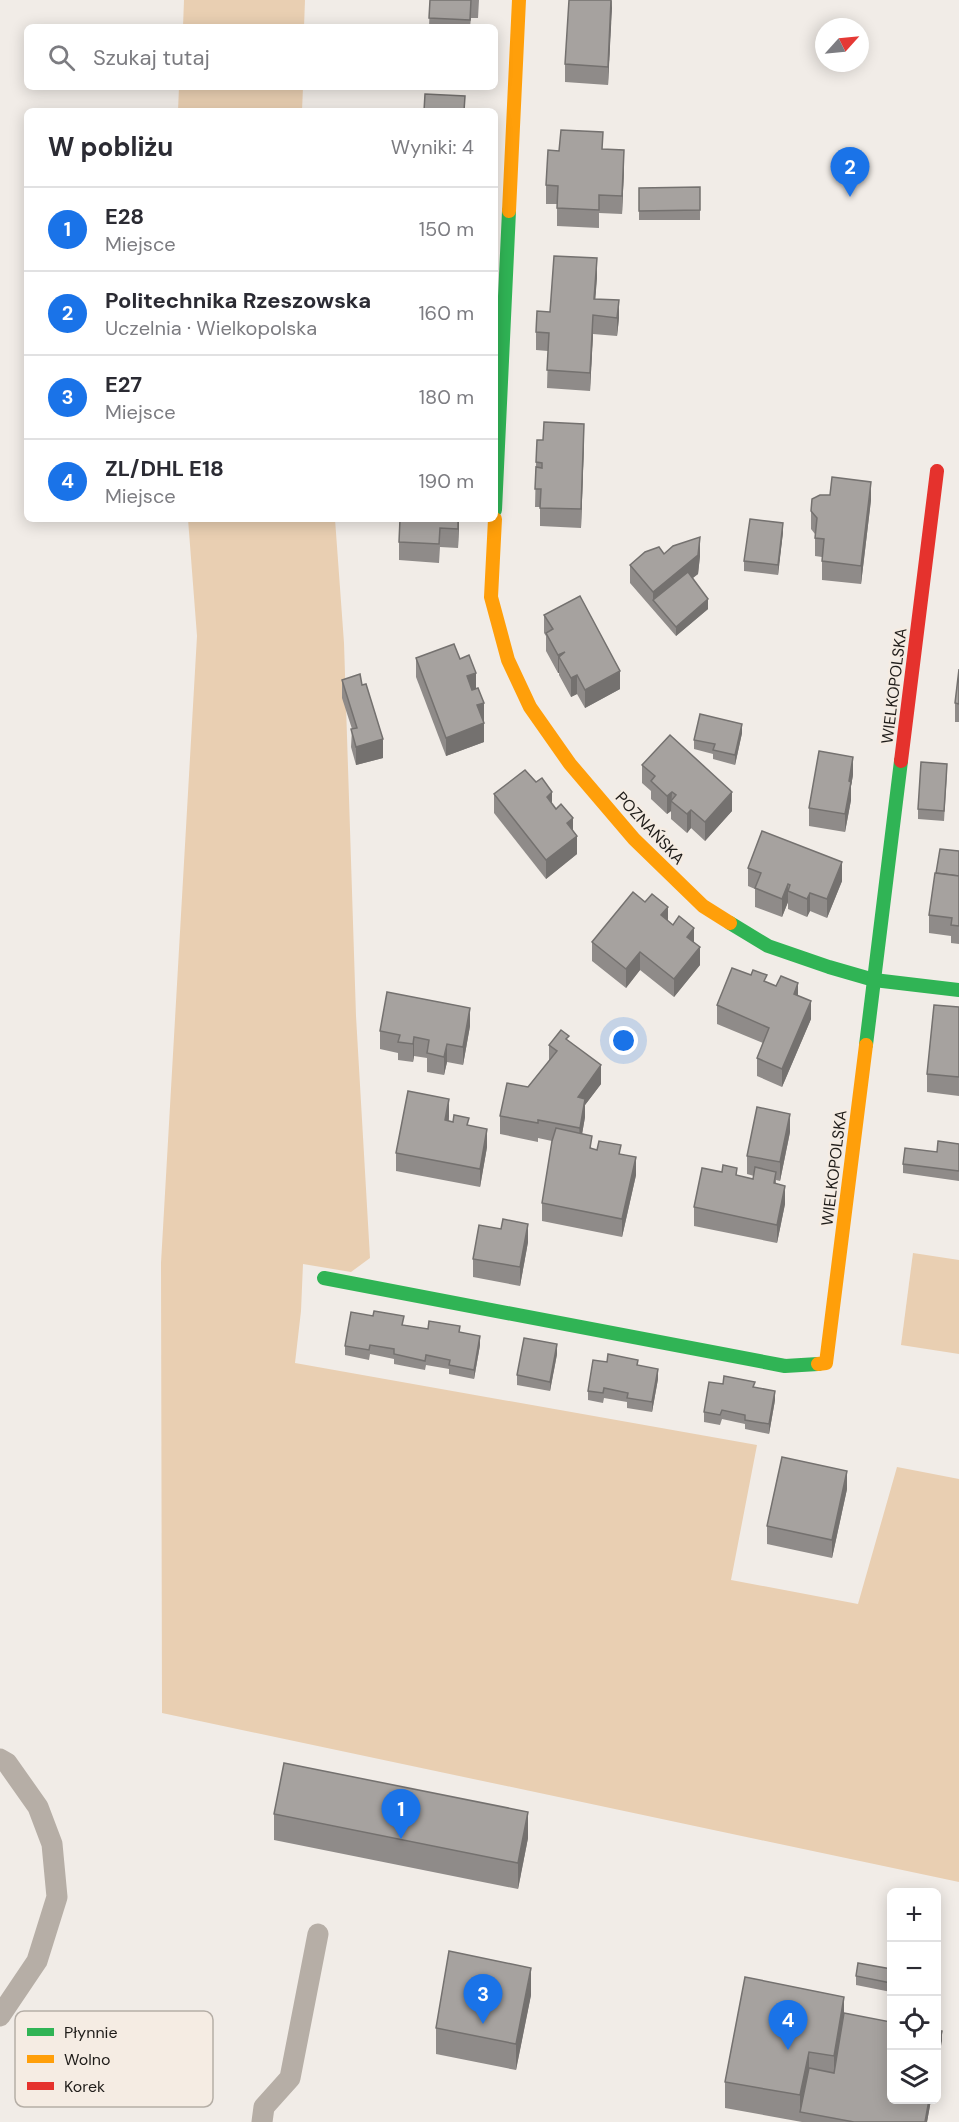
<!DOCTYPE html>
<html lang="pl">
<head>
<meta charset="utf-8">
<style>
  body { margin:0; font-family:"DM Sans",sans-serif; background:#f7f7f7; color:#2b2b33 }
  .controls { position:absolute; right:18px; bottom:18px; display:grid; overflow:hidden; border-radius:9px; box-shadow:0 3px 15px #0003 }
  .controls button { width:54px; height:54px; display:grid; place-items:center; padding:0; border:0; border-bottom:2px solid #e1e1e2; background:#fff; color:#2b2b33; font:30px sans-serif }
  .compass { position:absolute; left:815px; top:18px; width:54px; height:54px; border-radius:50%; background:#fff; box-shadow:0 3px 15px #0003; rotate:63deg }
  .you { position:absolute; left:624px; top:1041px; width:21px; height:21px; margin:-15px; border:4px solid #fff; border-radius:50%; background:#1a73e8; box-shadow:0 0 0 9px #1a73e833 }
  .badge { display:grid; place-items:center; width:39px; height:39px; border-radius:50%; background:#1a73e8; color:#fff; font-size:20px; font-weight:700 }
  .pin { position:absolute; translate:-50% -50px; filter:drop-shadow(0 2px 3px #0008) }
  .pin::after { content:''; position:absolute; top:32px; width:21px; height:18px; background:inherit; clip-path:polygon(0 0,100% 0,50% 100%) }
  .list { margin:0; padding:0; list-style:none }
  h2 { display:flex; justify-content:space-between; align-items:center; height:78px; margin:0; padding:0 24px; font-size:26px }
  h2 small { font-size:20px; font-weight:400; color:#7c7c81 }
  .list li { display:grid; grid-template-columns:39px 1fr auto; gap:18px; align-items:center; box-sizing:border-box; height:84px; padding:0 24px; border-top:2px solid #e1e1e2 }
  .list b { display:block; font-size:22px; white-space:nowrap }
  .list p { margin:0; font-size:20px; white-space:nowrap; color:#7c7c81 }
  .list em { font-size:20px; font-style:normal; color:#7c7c81 }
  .icon { flex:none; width:33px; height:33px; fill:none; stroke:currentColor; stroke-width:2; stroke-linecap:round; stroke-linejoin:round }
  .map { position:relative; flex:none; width:959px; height:2122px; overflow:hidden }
  .search { position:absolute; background:#fff; box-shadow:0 3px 15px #0003; left:24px; top:24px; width:474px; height:66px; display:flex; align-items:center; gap:15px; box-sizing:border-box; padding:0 21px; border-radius:9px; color:#7c7c81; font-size:22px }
  .panel { position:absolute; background:#fff; box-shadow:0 3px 15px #0003; left:24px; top:108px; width:474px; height:414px; border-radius:9px }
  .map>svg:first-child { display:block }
  .green { fill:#e9cfb2 }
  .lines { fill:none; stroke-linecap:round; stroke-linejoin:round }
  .lane { stroke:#b6aea6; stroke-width:21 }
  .fast { stroke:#30b455; stroke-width:14 }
  .slow { stroke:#ff9f0a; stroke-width:14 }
  .jam { stroke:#e5322d; stroke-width:14 }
  .wall { fill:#8f8b89 }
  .shaded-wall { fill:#74716f }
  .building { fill:#a6a29f; stroke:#74716f; stroke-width:1.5 }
  .labels { text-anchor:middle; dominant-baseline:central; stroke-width:5; stroke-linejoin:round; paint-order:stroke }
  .street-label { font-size:16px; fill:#1f1c19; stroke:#f5ece3 }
  .key { fill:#f5ece3; stroke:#b5aea6; stroke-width:1.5 }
  .key-label { font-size:16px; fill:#1f1c19 }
</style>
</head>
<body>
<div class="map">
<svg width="959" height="2122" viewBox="0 0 959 2122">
  <rect width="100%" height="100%" fill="#f1ece7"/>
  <!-- green -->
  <g class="green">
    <polygon points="184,0 305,0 304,27 183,27"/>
    <polygon points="179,87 303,87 302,111 178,111"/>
    <polygon points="188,519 335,519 344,643 356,1016 370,1258 351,1272 303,1264 301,1311 295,1363 757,1445 731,1580 858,1604 897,1467 959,1479 959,1882 162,1713 161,1263 197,636"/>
    <polygon points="913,1253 959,1260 959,1354 901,1345"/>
  </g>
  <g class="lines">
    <!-- lane -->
    <g class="lane">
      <polyline points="0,1759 7,1763 38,1807 52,1844 57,1897 37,1961 0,2016"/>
      <polyline points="262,2122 264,2107 290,2078 318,1934"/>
    </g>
    <!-- fast -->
    <g class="fast">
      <polyline points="495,510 509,211"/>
      <polyline points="730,923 768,946 829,967 874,980 959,990"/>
      <polyline points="866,1045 901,761"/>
      <polyline points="324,1278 785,1366 818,1364"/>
    </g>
    <!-- slow -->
    <g class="slow">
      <polyline points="509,211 519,0"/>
      <polyline points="495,519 491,597 508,660 530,707 570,764 634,839 703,906 730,923"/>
      <polyline points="818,1364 826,1363 866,1045"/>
    </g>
    <!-- jam -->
    <polyline class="jam" points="901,761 937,471"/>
  </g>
  <!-- wall -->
  <g class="wall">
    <polygon points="430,0 479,0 478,18 471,18 470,27 429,27"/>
    <polygon points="612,0 608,85 565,82 565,64"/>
    <polygon points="603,149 624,169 622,214 599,213 599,228 557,226 557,204 546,204 546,185 559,151"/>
    <polygon points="700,187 700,220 639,220 639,188"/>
    <polygon points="597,277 595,299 619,318 617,336 593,334 590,391 547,388 548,351 536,350 536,332 550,312"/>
    <polygon points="584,442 581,528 540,526 540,507 535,507 536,462"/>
    <polygon points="871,500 861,584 822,580 822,557 815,556 815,534 811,529 811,511"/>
    <polygon points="459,519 458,548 440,547 439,563 399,560 399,542"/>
    <polygon points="783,532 778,575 744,571 744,561"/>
    <polygon points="664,554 700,556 698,574 692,578 708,609 676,636 630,583 630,565"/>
    <polygon points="544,615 620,689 585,708 577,694 571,697 559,675 559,673 558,673 546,651 546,636 544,633"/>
    <polygon points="416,658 460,659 476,689 484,721 484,742 446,756 416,677"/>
    <polygon points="959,669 959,722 955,722 955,703"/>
    <polygon points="342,680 383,758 356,765 351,747 352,729 342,698"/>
    <polygon points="742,733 735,765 713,759 713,754 694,749 694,740"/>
    <polygon points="642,765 732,811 705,841 691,828 687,833 671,819 671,811 667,814 651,799 651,791 642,783"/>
    <polygon points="947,773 944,821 918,819 918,809"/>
    <polygon points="853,775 851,786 851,800 845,832 809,826 809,808"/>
    <polygon points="494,794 552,804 573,830 577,854 546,879 494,813"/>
    <polygon points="959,851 959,944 951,943 951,936 929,933 929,915 936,873"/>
    <polygon points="748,868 842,881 827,918 810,911 807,917 788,909 788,902 782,917 755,907 755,889 748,886"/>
    <polygon points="668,921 694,942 700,965 674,997 640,970 626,988 592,961 592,942"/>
    <polygon points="767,982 798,996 811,1019 782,1087 757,1076 757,1058 763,1043 717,1024 717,1005"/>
    <polygon points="959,1007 959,1096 927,1092 927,1074"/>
    <polygon points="470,1026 463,1065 447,1062 444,1075 427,1072 427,1058 414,1056 413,1062 398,1060 398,1053 380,1049 380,1031"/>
    <polygon points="569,1042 601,1084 585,1105 585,1117 582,1134 592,1149 621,1154 636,1175 622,1237 542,1221 542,1203 552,1141 538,1138 538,1142 500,1134 500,1116 528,1087 549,1061 549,1045"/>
    <polygon points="449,1117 449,1121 487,1147 480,1187 396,1171 396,1153"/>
    <polygon points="790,1132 780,1181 776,1180 776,1184 785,1204 777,1243 694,1226 694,1207 737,1176 753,1179 754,1176 747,1174 747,1156"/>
    <polygon points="959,1144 959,1181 903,1173 903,1164"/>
    <polygon points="501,1229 528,1242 520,1286 473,1277 473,1259"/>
    <polygon points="404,1325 428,1329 460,1332 480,1345 474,1379 449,1374 449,1369 426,1365 425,1370 394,1364 394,1359 370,1354 369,1360 345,1355 345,1346"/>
    <polygon points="557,1354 550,1391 517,1385 517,1375"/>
    <polygon points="607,1362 638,1365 658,1379 652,1412 627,1408 627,1402 604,1398 603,1403 588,1400 588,1391"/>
    <polygon points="723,1384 755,1387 775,1400 769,1434 745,1429 745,1424 722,1419 720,1425 704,1422 704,1412"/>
    <polygon points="847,1489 832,1558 767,1544 767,1526"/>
    <polygon points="274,1814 528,1838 518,1889 274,1840"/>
    <polygon points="891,1969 891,1992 856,1985 856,1976"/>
    <polygon points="531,1995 516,2070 436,2054 436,2028"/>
    <polygon points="844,2013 891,2100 931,2100 927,2122 802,2122 725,2108 725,2082"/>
  </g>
  <!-- shaded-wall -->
  <g class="shaded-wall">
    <polygon points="611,0 612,8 608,85 608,67"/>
    <polygon points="624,150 624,169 622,214 622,196"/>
    <polygon points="597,258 597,277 594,317 594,299"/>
    <polygon points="619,300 619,318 617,336 617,318"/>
    <polygon points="593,315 593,334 590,391 590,373"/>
    <polygon points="584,424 584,442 581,528 581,509"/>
    <polygon points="871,482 871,500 861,584 861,566"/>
    <polygon points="458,519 459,519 459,525 458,548"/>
    <polygon points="783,523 783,532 778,575 778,565"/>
    <polygon points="700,537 700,556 698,574 658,606 653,600 653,610 653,592"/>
    <polygon points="708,599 708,609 676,636 676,627"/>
    <polygon points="565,652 559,657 559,673 558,673 558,655"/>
    <polygon points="620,671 620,689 585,708 585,690"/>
    <polygon points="476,673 476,691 467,695 467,676"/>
    <polygon points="577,675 577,694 571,697 571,678"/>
    <polygon points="484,703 484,721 477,723 477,705"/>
    <polygon points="484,723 484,742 446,756 446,738"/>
    <polygon points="742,724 742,733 735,765 735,755"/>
    <polygon points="383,739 383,758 356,765 356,747"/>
    <polygon points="853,757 853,775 851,786 851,800 845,832 845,814 849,781"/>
    <polygon points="552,792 552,810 547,797"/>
    <polygon points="672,792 671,811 667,814 667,796"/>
    <polygon points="732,792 732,811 705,841 705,822"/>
    <polygon points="691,810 691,828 687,833 687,814"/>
    <polygon points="573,818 573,837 567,823"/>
    <polygon points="577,836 577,854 546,879 546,860"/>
    <polygon points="842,862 842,881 827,918 827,899"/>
    <polygon points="788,884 788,902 782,917 782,899"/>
    <polygon points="810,893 810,911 807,917 807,899"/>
    <polygon points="668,907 668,925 661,915"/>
    <polygon points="694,928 694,946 687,937"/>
    <polygon points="700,947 700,965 674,997 674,979"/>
    <polygon points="640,952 640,970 626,988 626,969"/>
    <polygon points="798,983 798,1002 794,994"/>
    <polygon points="811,1001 811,1019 782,1087 782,1069"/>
    <polygon points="470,1008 470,1026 463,1065 463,1047"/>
    <polygon points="414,1037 414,1056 413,1062 413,1044"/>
    <polygon points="447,1044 447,1062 444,1075 444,1057"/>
    <polygon points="601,1065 601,1084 585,1105 585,1117 580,1146 578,1097"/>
    <polygon points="449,1099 449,1117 445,1139 445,1120"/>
    <polygon points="790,1114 790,1132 780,1181 780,1162"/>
    <polygon points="487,1129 487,1147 480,1187 480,1169"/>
    <polygon points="636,1157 636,1175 622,1237 622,1219"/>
    <polygon points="785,1186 785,1204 777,1243 777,1225"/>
    <polygon points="528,1224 528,1242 520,1286 520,1267"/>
    <polygon points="480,1336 480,1345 474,1379 474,1370"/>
    <polygon points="557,1344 557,1354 550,1391 550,1382"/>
    <polygon points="658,1369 658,1379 652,1412 652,1402"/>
    <polygon points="775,1391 775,1400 769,1434 769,1424"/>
    <polygon points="847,1471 847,1489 832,1558 832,1540"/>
    <polygon points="528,1812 528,1838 518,1889 518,1863"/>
    <polygon points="531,1968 531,1995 516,2070 516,2044"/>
    <polygon points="844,1997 844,2023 834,2082 834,2056"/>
    <polygon points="942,2031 942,2041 936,2070 936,2060"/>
    <polygon points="809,2052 809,2078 800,2112 800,2095"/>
    <polygon points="929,2100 931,2100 927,2122 925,2122"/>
  </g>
  <!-- building -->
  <g class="building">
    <polygon points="430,0 471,0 470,20 429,18"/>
    <polygon points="569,0 611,0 608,67 565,64"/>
    <polygon points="425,94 465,96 464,111 424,111"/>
    <polygon points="561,130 603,132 602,149 624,150 622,196 599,195 599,210 557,208 558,186 546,185 548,150 559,151"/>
    <polygon points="700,187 700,210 639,211 639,188"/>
    <polygon points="554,256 597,258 594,299 619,300 617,318 593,315 590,373 547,370 549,333 536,332 537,311 550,312"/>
    <polygon points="544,422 584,424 581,509 540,508 541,489 535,489 536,467 542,468 542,463 536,462 537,440 543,440"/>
    <polygon points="832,477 871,482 861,566 822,561 824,539 815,538 817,518 811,511 812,499 820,495 830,495"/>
    <polygon points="400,519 458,519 458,529 440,528 439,544 399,542"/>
    <polygon points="750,519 783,523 778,565 744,561"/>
    <polygon points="700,537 698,555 653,592 630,565 645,552 659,547 664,554 673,546"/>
    <polygon points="688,572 708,599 676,627 653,600"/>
    <polygon points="580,596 620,671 585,690 577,675 571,678 559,657 565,652 558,655 546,633 553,629 544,615"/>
    <polygon points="454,644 460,659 469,655 476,673 467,676 472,690 478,688 484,703 477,705 484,723 446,738 416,658"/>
    <polygon points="959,669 959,704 955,703"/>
    <polygon points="360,674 362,685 366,684 383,739 356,747 351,729 357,728 342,680"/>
    <polygon points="700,714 742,724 735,755 713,750 715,744 694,740"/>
    <polygon points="670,735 732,792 705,822 691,810 687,814 671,801 676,795 672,792 667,796 651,781 655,776 642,765"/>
    <polygon points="819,751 853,757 849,781 851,782 845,814 809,808"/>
    <polygon points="921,762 947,764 944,811 918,809"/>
    <polygon points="525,770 536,782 542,778 552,792 547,797 556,809 561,804 573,818 567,823 577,836 546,860 494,794"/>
    <polygon points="762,831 842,862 827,899 810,893 807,899 788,891 790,885 788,884 782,899 755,888 761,873 748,868"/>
    <polygon points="940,849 959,851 959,876 936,873"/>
    <polygon points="935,873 959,876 959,926 951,925 952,918 929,915"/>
    <polygon points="633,892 645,902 652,894 668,907 661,915 673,925 679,916 694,928 687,937 700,947 674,979 640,952 626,969 592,942"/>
    <polygon points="732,968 751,975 753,970 767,975 764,981 776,986 781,976 798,983 794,994 811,1001 782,1069 757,1058 769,1028 717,1005"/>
    <polygon points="387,992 470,1008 463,1047 447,1044 444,1057 427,1053 429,1040 414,1037 413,1044 398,1042 400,1035 380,1031"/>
    <polygon points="934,1005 959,1007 959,1077 927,1074"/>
    <polygon points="561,1030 569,1036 566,1039 601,1065 578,1097 585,1099 580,1128 538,1120 538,1123 500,1116 507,1083 528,1087 557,1051 549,1045"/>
    <polygon points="408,1091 449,1099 445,1120 453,1122 454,1115 469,1118 467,1125 487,1129 480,1169 396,1153"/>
    <polygon points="757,1107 790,1114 780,1162 747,1156"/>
    <polygon points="556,1128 592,1136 590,1148 597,1150 599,1141 621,1145 619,1154 636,1157 622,1219 542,1203 552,1141"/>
    <polygon points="938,1141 959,1144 959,1171 903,1164 905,1148 937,1152"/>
    <polygon points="723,1165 737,1168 736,1175 753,1179 755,1167 776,1172 774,1183 785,1186 777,1225 694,1207 702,1168 722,1172"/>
    <polygon points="503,1219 528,1224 520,1267 473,1259 479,1225 501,1229"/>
    <polygon points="374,1311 404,1316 402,1325 428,1329 429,1321 460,1326 459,1332 480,1336 474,1370 449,1365 450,1360 426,1355 425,1361 394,1354 394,1349 370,1345 369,1350 345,1346 351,1312 373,1316"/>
    <polygon points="524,1338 557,1344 550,1382 517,1375"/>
    <polygon points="608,1354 638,1360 637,1365 658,1369 652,1402 627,1398 628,1393 604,1388 603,1393 588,1391 593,1360 607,1362"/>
    <polygon points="724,1376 755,1382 753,1387 775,1391 769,1424 745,1420 745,1415 722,1410 720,1415 704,1412 709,1382 723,1384"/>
    <polygon points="782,1457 847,1471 832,1540 767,1526"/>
    <polygon points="284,1763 528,1812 518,1863 274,1814"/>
    <polygon points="449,1951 531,1968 516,2044 436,2028"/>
    <polygon points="858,1963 891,1969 891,1983 856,1976"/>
    <polygon points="745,1977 844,1997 834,2056 809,2052 800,2095 725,2082"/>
    <polygon points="844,2013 891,2022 891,2100 929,2100 925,2122 854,2122 800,2112 809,2068 834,2073"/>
    <polygon points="936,2030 942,2031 936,2060"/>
  </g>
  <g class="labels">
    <!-- street labels -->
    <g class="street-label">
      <text transform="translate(894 686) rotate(-83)">WIELKOPOLSKA</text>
      <text transform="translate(650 828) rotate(47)">POZNAŃSKA</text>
      <text transform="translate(834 1168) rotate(-83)">WIELKOPOLSKA</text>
    </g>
  </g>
  <!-- legend -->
  <rect x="15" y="2011" width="198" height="96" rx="9" class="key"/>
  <rect x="27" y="2028" width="27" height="8" fill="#30b455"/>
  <rect x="27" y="2055" width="27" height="8" fill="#ff9f0a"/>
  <rect x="27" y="2082" width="27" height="8" fill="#e5322d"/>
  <g class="key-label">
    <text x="64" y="2038">Płynnie</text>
    <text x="64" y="2065">Wolno</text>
    <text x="64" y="2092">Korek</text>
  </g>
</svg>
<div class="controls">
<button>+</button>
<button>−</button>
<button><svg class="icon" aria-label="locate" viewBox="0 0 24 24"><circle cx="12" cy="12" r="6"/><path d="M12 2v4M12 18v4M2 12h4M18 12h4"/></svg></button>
<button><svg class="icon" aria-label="layers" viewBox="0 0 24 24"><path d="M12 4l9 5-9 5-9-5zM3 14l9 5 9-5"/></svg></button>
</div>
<svg class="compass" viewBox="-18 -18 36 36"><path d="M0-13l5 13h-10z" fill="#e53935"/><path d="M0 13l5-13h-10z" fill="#7c7c81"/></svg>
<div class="you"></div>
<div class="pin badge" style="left:401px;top:1839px">1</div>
<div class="pin badge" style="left:850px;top:197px">2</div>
<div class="pin badge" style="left:483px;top:2024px">3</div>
<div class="pin badge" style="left:788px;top:2050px">4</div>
<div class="search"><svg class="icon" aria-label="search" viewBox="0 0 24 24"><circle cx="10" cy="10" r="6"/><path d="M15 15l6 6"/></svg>Szukaj tutaj</div>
<section class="panel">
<h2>W pobliżu<small>Wyniki: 4</small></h2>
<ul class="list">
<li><span class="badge">1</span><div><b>E28</b><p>Miejsce</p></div><em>150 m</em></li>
<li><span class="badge">2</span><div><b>Politechnika Rzeszowska</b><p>Uczelnia · Wielkopolska</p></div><em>160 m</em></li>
<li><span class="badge">3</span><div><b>E27</b><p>Miejsce</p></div><em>180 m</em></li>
<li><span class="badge">4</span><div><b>ZL/DHL E18</b><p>Miejsce</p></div><em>190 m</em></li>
</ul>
</section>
</div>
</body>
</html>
